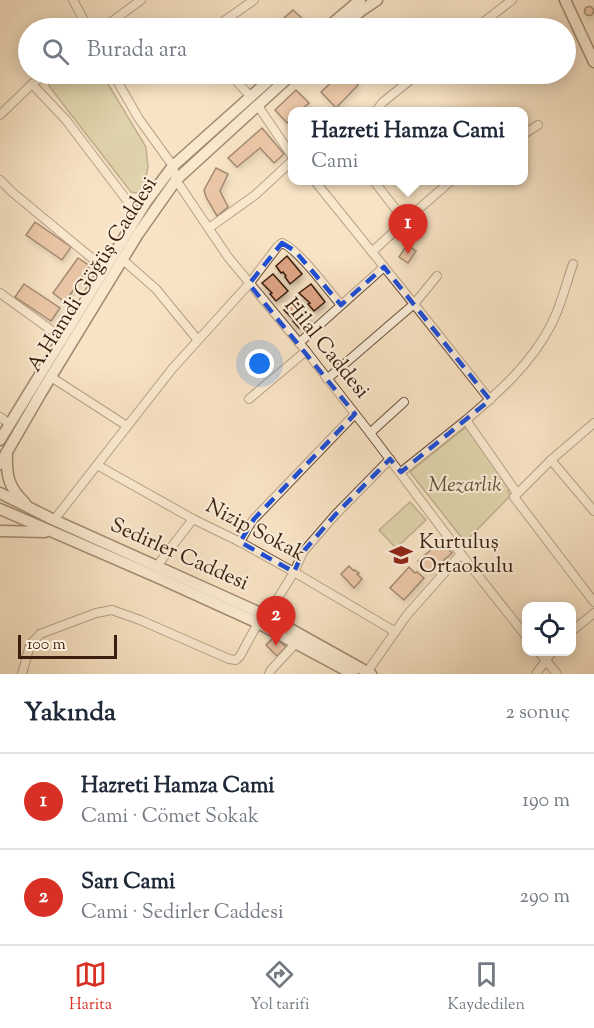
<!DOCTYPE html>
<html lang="tr">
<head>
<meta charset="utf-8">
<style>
  body { margin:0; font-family:"Sorts Mill Goudy",serif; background:#f6f6f7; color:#1f2937 }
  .controls { position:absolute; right:18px; bottom:18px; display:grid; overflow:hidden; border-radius:12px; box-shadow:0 3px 15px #0003 }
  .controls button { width:54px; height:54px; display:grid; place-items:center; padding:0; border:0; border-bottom:2px solid #e0e1e3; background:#fff; color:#1f2937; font:30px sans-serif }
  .scale { position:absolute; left:18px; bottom:15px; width:99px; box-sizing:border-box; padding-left:6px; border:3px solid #3b1e0d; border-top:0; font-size:16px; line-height:21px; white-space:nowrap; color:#3b1e0d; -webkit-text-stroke:4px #faedd9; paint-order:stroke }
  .you { position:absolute; left:260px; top:364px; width:21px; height:21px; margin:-15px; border:4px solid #fff; border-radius:50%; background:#1a73e8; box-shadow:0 0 0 9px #1a73e833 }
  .badge { display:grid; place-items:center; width:39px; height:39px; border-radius:50%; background:#d93025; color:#fff; font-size:20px; font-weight:700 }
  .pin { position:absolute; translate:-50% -50px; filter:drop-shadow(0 2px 3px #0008) }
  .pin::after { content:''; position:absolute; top:32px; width:21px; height:18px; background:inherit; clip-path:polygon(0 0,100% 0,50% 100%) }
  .popup { position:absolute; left:288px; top:107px; width:240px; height:78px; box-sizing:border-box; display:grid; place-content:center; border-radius:12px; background:#fff; filter:drop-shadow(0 2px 4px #0005); font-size:20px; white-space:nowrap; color:#747a83 }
  .popup b { font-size:22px; color:#1f2937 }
  .popup::after { content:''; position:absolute; left:50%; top:100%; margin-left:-12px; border:12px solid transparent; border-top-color:#fff }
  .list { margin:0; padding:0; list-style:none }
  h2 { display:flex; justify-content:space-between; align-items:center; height:78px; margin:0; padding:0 24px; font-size:26px }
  h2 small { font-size:20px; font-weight:400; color:#747a83 }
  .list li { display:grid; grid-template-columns:39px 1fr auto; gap:18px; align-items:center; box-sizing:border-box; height:96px; padding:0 24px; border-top:2px solid #e0e1e3 }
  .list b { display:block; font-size:22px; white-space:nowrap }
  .list p { margin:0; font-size:20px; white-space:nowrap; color:#747a83 }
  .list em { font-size:20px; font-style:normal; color:#747a83 }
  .icon { flex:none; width:33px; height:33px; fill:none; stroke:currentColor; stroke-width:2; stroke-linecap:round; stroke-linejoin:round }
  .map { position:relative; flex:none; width:594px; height:674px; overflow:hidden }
  .search { position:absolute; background:#fff; box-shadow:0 3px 15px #0003; left:18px; right:18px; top:18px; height:66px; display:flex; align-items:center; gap:15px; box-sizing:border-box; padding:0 21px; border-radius:33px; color:#747a83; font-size:22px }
  .sheet { height:270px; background:#fff }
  nav { display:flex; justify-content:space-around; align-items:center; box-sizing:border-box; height:84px; border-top:2px solid #e0e1e3; background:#fff; font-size:16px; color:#747a83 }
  nav a { display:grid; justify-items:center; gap:3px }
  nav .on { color:#d93025 }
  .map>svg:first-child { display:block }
  .green { fill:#c4c18f; stroke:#80704e; stroke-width:1.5 }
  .building { fill:#dca382; stroke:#3b1e0d; stroke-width:1.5; filter:url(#shadow) }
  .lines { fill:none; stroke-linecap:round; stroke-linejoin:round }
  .street-casing { stroke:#6a4f3b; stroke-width:10 }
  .secondary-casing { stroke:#3b1e0d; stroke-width:13 }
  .street { stroke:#faedd9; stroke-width:8 }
  .secondary { stroke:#faedd9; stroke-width:10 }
  .marked { fill:none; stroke:#1d4ed8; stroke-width:4.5; stroke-dasharray:12 8; stroke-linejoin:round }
  .labels { text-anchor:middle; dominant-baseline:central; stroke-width:4.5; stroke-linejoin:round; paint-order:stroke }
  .street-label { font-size:21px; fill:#3b1e0d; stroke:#faedd9 }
  .park-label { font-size:21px; font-style:italic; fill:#644f34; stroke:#faedd9 }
  .poi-label { font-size:21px; fill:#3b1e0d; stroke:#faedd9; text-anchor:start }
</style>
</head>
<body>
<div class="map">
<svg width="594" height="674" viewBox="0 0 594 674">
  <defs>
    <filter id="shadow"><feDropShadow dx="2" dy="3.5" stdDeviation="3" flood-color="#0004"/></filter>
  </defs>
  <rect width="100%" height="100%" fill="#f8e3c4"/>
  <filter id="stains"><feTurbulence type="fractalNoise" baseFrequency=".00333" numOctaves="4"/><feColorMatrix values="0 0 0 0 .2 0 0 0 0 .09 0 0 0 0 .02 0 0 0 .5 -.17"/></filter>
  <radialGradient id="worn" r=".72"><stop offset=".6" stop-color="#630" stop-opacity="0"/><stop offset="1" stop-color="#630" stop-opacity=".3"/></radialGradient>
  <!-- green -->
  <g class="green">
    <polygon points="57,74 102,74 146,147 148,167 143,190 137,193 131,192 49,86 50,80"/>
    <polygon points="466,427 510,488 508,491 510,496 465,542 410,472"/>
    <polygon points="410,502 426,520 396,548 379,530"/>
  </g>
  <!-- building -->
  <g class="building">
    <circle cx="589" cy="11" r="4.5"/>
    <polygon points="293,10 308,24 303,28 273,28"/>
    <polygon points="340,74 347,74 358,85 336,108 321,92"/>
    <polygon points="296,90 309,103 299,112 292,112 292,118 287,123 275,110"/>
    <polygon points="262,128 284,154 274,163 260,148 237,167 228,158"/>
    <polygon points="216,168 228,174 220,191 228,207 217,216 206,197 204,190"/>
    <polygon points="35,222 71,247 62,260 26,235"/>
    <polygon points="407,245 416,251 408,263 399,257"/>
    <polygon points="287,256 302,274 290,284 285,277 286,276 283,272 281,273 276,266"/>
    <polygon points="78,258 90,266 65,302 53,293"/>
    <polygon points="273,274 288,291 276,301 270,294 272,293 262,283"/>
    <polygon points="24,284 60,308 51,321 15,297"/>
    <polygon points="311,284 325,302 314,311 308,304 310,303 299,293"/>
    <polygon points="296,301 310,318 299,328 293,321 294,320 284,310"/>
    <polygon points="441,541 452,553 429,573 418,561"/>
    <polygon points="349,566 354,571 355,570 359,573 357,574 362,579 354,588 341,574"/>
    <polygon points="409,567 415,573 417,572 424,578 404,600 390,588"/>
    <polygon points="275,636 286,647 277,656 266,645"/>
  </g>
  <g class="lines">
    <!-- street casing -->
    <g class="street-casing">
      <g id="street">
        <polyline points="73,0 88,28"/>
        <polyline points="103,28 141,0"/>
        <polyline points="214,28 254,0"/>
        <polyline points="476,28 512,0"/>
        <polyline points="113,74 139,119 173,166 176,180 228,257 306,351 370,433 461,554 526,636"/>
        <polyline points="230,74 251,97"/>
        <polyline points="32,84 66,120 138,215"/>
        <polyline points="258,106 292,156"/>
        <polyline points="375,112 383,102 418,74"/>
        <polyline points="0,115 32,84 45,74"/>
        <polyline points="524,134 538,125"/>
        <polyline points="0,180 12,192 105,269"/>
        <polyline points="314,180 414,304 490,400"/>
        <polyline points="373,180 405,221"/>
        <polyline points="209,228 255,195 292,161"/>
        <polyline points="372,252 413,214 452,180"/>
        <polyline points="123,260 156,289 197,339"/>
        <polyline points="0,293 62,338"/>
        <polyline points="299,343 384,267"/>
        <polyline points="51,377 127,426"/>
        <polyline points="327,379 414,304 437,276"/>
        <polyline points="249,399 306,351"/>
        <polyline points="0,417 10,424"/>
        <polyline points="594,423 551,460 514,497 594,602"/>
        <polyline points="370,433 404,402"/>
        <polyline points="551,460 594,511"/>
        <polyline points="97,465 193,519 240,542 294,572 394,631"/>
        <polyline points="401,472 466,420"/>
        <path d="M517,493L466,420C498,393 531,364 551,325C561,306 566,284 573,264"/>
        <path d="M54,520L172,369L249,284L278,246L282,243C299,250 328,290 341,305"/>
        <polyline points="240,542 249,526 254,519 355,414"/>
        <polyline points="157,566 193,519"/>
        <polyline points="267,616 294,572 303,552 335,515 390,459"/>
        <polyline points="572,631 594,613"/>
        <polyline points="539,652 557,674"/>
        <polyline points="367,672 407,615 461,554"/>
        <polyline points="22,674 30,645 40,634 96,613 112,610 140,620 229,659 236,660 240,656 258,623"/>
        <polyline points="269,674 271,670 296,643"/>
        <polyline points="536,674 552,652"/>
      </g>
    </g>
    <!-- secondary casing -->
    <g class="secondary-casing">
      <g id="secondary">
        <polyline points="565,0 594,62"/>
        <polyline points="327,28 360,0"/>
        <polyline points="341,28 362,10 377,0"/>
        <polyline points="0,440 146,202 173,166 276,74"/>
        <path d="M7,452C6,475 8,487 25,503"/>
        <polyline points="0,464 41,393 138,234 176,180 292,74"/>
        <polyline points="0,493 54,520 267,616 371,674"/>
        <polyline points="0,509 159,578 258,623 353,674"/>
        <polyline points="0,531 45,532"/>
      </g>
    </g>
    <!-- street -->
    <use href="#street" class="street"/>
    <!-- secondary -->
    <use href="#secondary" class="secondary"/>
  </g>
  <!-- marked area -->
  <path d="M0 0H594V674H0ZM282,243L295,251L341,305L384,267L490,400L401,472L390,459L335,515L303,552L294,572L240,542L254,519L355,414L249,284Z" fill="#f8e3c4" fill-opacity=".55" fill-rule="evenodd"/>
  <path class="marked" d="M282,243L295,251L341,305L384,267L490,400L401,472L390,459L335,515L303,552L294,572L240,542L254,519L355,414L249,284Z"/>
  <!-- icons -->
  <defs>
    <g id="school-bare" transform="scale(1.8)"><path d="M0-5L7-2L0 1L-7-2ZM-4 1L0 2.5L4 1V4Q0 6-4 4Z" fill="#8f2418" stroke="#faedd9" stroke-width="2.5" paint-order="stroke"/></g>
  </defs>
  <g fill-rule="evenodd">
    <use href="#school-bare" x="401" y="555"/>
  </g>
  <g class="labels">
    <!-- street labels -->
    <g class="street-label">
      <text transform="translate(93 275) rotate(-58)">A.Hamdi Göğüş Caddesi</text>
      <text transform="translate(326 349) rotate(51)">Hilal Caddesi</text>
      <text transform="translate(255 531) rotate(28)">Nizip Sokak</text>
      <text transform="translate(179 555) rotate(24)">Sedirler Caddesi</text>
    </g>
    <!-- park labels -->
    <g class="park-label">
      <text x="465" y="486">Mezarlık</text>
    </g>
    <!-- poi labels -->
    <g class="poi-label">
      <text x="419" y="543">Kurtuluş<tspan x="419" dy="24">Ortaokulu</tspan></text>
    </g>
  </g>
  <rect width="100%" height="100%" filter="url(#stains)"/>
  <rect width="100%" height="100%" fill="url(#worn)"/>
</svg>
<div class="controls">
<button><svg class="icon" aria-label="locate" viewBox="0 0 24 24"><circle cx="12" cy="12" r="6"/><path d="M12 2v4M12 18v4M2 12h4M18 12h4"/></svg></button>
</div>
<div class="scale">100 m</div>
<div class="you"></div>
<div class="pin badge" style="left:408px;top:254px">1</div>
<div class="popup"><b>Hazreti Hamza Cami</b>Cami</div>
<div class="pin badge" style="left:276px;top:646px">2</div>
<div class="search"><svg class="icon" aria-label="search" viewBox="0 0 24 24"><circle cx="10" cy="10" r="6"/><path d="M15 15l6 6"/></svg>Burada ara</div>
</div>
<section class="sheet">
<h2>Yakında<small>2 sonuç</small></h2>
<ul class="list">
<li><span class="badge">1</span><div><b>Hazreti Hamza Cami</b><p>Cami · Cömet Sokak</p></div><em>190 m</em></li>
<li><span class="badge">2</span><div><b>Sarı Cami</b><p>Cami · Sedirler Caddesi</p></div><em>290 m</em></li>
</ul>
</section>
<nav>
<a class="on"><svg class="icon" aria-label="map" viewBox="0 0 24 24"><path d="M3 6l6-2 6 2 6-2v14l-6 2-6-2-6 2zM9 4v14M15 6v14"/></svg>Harita</a>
<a><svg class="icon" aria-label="directions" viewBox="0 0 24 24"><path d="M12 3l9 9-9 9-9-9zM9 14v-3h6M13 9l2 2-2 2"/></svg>Yol tarifi</a>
<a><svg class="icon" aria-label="saved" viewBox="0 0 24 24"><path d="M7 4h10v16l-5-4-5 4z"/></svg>Kaydedilen</a>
</nav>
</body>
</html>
